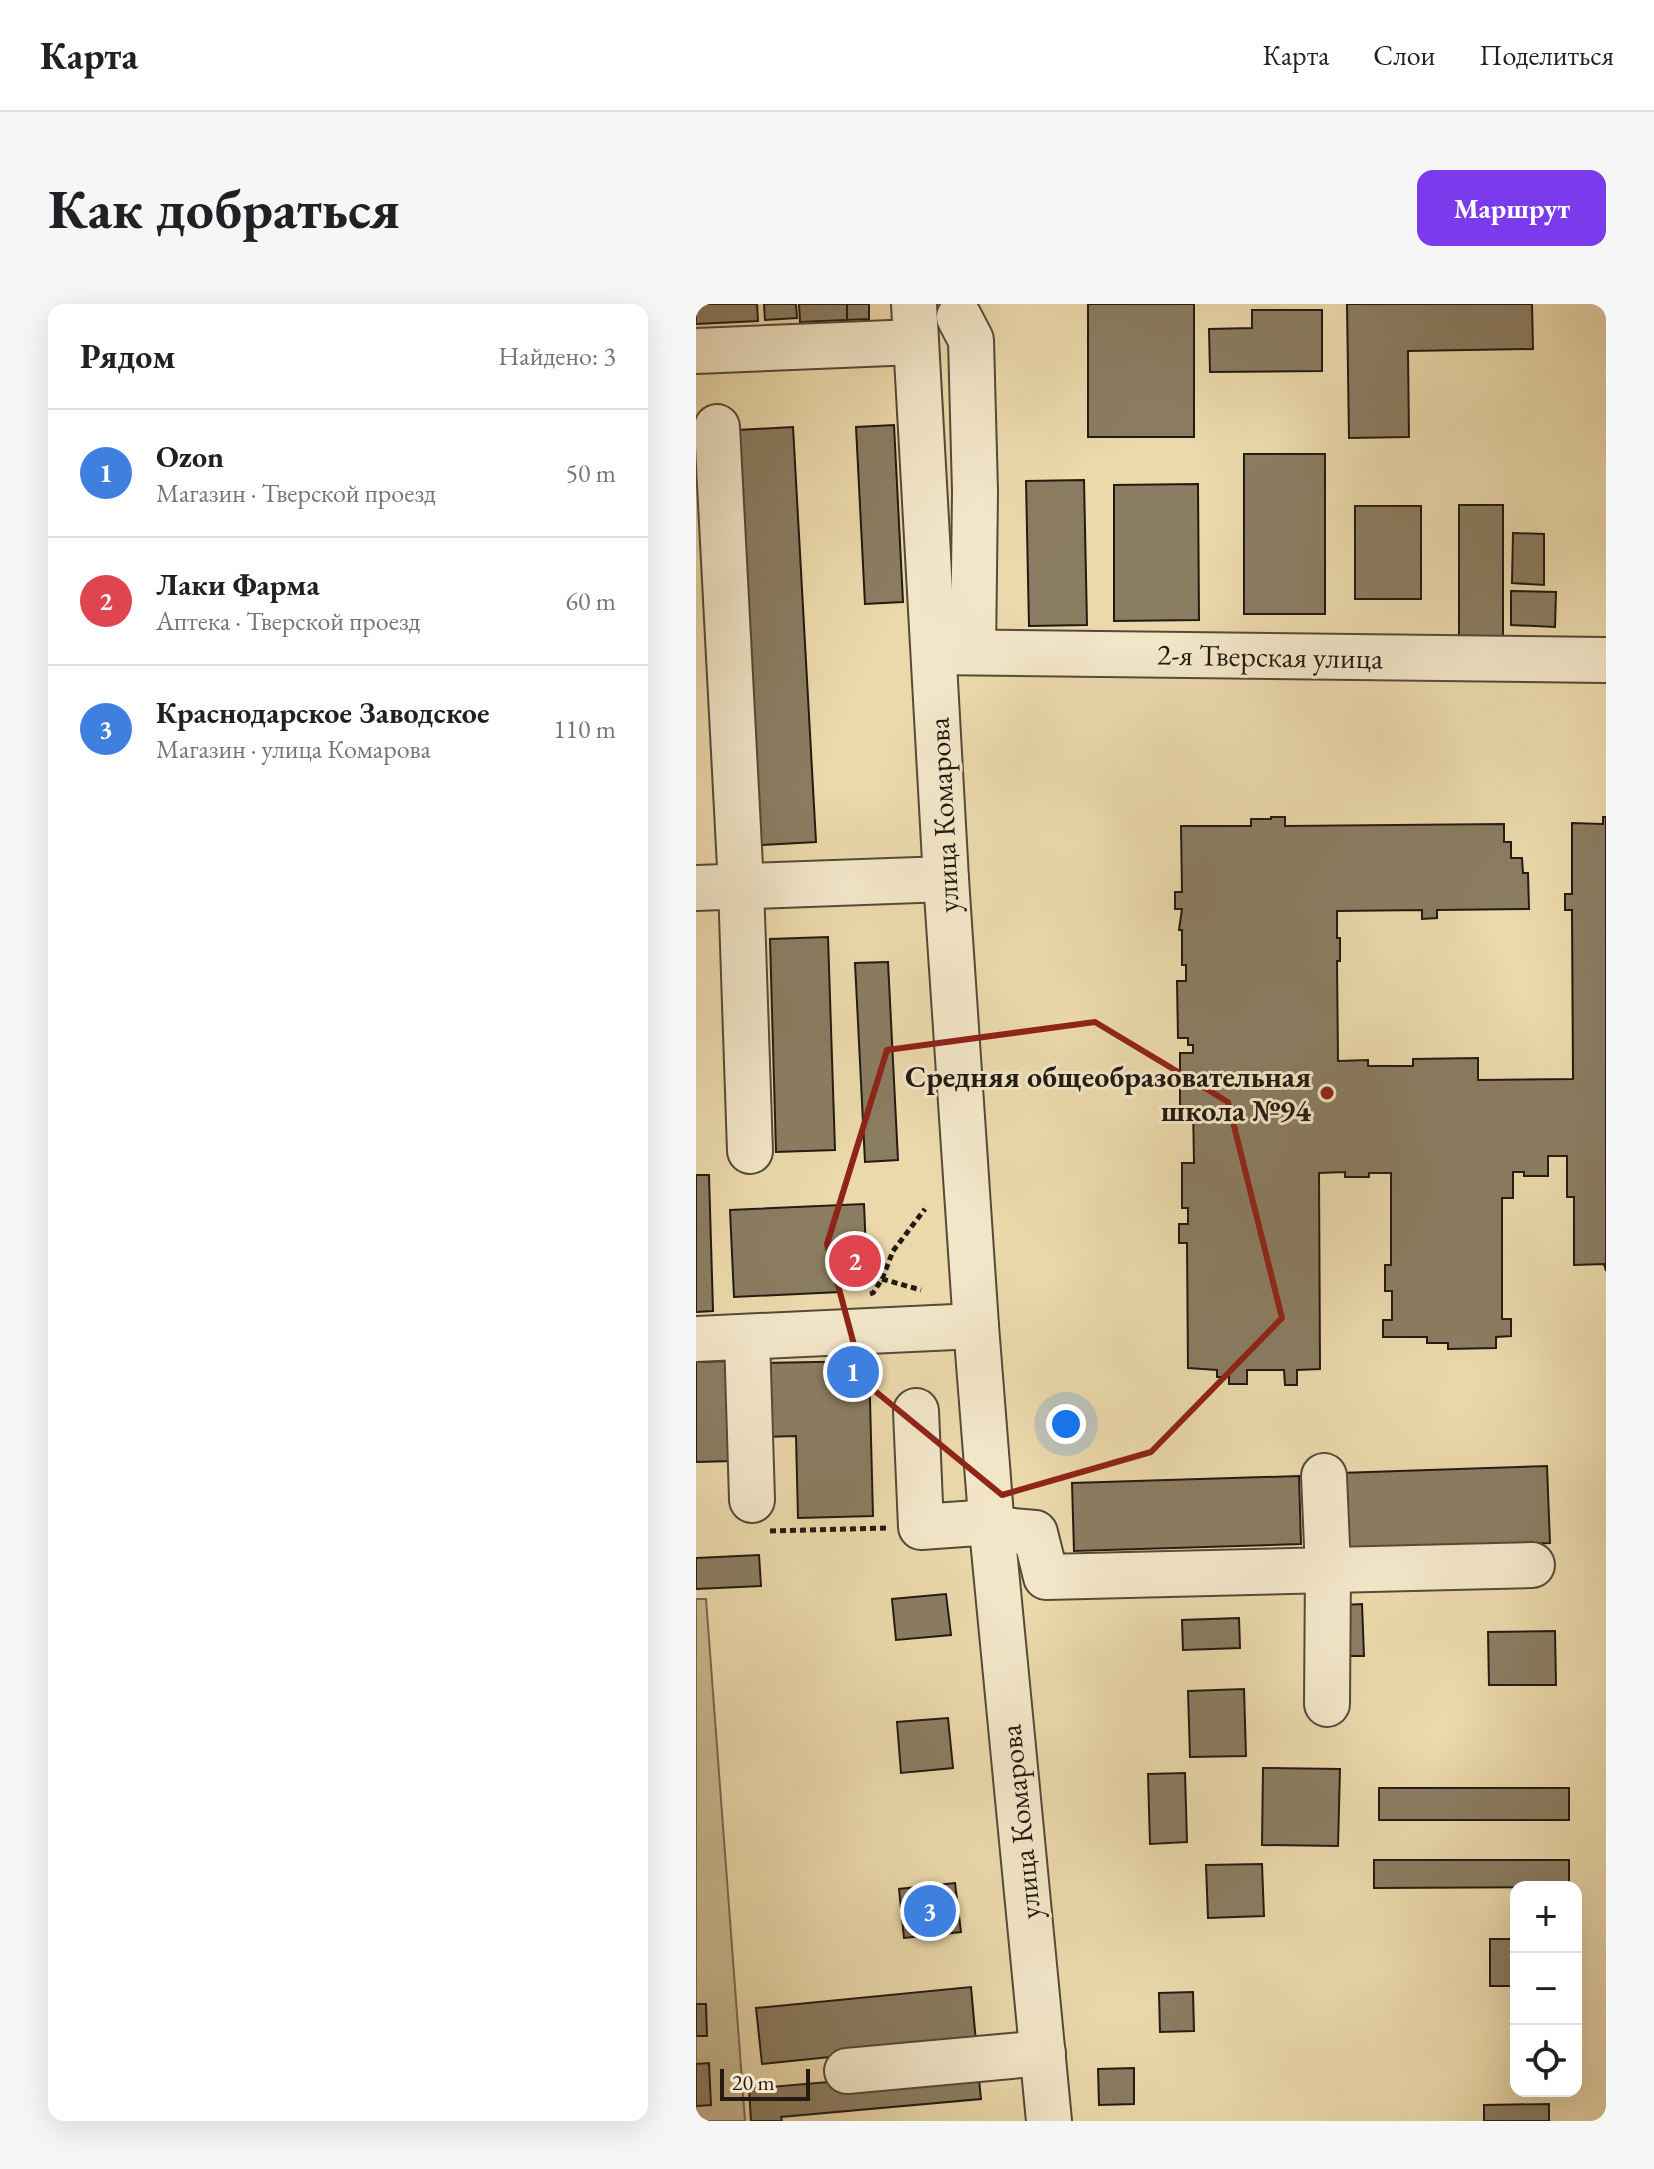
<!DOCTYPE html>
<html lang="ru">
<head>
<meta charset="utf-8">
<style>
  body { margin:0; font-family:"EB Garamond",serif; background:#f6f6f6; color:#202124 }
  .controls { position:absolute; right:24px; bottom:24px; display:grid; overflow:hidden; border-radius:16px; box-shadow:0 8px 32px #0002 }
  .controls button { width:72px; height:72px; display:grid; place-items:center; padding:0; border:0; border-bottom:2px solid #e0e0e0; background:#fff; color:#202124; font:40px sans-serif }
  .scale { position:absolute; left:24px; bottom:20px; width:90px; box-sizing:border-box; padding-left:8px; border:4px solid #231a13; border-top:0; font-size:22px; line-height:28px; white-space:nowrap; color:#231a13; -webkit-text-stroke:6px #f2e6c8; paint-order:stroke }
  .you { position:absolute; left:370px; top:1120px; width:28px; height:28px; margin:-20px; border:6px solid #fff; border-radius:50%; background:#1a73e8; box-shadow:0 0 0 12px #1a73e833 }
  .badge { display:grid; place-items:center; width:52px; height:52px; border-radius:50%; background:#7c3aed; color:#fff; font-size:26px; font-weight:700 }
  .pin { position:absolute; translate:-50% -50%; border:4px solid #fff; box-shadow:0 2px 8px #0006 }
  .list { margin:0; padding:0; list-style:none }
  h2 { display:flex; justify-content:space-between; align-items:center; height:104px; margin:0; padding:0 32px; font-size:34px }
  h2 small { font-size:26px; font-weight:400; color:#757577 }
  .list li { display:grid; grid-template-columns:52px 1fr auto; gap:24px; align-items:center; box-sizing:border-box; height:128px; padding:0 32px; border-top:2px solid #e0e0e0 }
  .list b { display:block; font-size:30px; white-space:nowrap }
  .list p { margin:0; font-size:26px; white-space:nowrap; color:#757577 }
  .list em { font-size:26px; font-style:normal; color:#757577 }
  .icon { flex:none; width:44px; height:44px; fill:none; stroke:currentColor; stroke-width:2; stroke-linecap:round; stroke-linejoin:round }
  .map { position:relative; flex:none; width:910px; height:1817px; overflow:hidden; border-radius:16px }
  header { display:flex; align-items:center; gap:48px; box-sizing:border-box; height:112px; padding:0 40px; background:#fff; border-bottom:2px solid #e0e0e0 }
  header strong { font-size:38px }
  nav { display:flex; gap:44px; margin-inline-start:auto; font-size:28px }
  .intro { display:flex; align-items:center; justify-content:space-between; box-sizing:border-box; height:192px; padding:0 48px }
  h1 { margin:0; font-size:56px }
  .button { padding:20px 36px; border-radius:16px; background:#7c3aed; color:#fff; font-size:28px; font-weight:700 }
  main { display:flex; gap:48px; padding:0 48px }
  aside { flex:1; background:#fff; border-radius:16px; box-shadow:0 8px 32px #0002 }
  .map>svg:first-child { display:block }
  .green { fill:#c9b991; stroke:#766a52; stroke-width:2 }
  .building { fill:#8b7d62; stroke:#231a13; stroke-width:2 }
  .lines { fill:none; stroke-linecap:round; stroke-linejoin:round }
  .minor-casing { stroke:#554a39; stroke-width:48 }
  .path { stroke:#231a13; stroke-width:5; stroke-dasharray:6 4; stroke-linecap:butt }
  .minor { stroke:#f2e6c8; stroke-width:44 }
  .marked { fill:none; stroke:#8f2418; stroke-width:6; stroke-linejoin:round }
  .poi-dot { fill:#8f2418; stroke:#f2e6c8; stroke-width:3 }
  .labels { text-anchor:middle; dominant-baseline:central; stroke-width:6; stroke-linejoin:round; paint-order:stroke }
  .street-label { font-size:30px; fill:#231a13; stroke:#f2e6c8 }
  .poi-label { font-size:30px; font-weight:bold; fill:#231a13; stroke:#f2e6c8; text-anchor:end }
</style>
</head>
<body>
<header>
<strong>Карта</strong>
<nav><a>Карта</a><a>Слои</a><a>Поделиться</a></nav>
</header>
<div class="intro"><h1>Как добраться</h1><a class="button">Маршрут</a></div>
<main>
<aside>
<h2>Рядом<small>Найдено: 3</small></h2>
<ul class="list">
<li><span class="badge" style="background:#3f7fe0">1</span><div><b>Ozon</b><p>Магазин · Тверской проезд</p></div><em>50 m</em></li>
<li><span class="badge" style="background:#e0444e">2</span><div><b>Лаки Фарма</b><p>Аптека · Тверской проезд</p></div><em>60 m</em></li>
<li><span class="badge" style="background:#3f7fe0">3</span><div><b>Краснодарское Заводское</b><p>Магазин · улица Комарова</p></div><em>110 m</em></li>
</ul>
</aside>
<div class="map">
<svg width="910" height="1817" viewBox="0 0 910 1817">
  <rect width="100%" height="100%" fill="#ebd9ab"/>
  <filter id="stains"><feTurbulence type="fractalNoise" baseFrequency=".0025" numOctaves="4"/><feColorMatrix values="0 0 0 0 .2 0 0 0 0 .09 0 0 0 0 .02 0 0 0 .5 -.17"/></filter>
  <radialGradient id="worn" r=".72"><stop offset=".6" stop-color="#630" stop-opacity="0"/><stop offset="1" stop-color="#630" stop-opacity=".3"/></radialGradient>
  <!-- green -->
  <polygon class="green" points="0,1295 10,1295 49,1817 0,1817"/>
  <!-- building -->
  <g class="building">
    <polygon points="0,0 61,0 62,17 0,20"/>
    <polygon points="68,0 100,0 101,14 69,16"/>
    <polygon points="103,0 151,0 151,16 104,18"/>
    <polygon points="151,0 173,0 173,15 151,16"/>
    <rect x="392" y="0" width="106" height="133"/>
    <polygon points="651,0 836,0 837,45 712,47 713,133 653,134"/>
    <polygon points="556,6 626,6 626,67 514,68 513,25 556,24"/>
    <polygon points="198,121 207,298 169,300 160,123"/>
    <polygon points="97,123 120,538 65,541 42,126"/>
    <rect x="548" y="150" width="81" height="160"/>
    <polygon points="388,176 391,321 333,322 330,177"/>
    <polygon points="502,180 503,316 418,317 418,181"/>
    <rect x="763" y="201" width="44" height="132"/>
    <rect x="659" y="202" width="66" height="93"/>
    <polygon points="817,229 848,230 848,281 816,279"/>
    <polygon points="815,287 860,288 859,323 815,321"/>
    <polygon points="575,513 589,513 589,522 808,520 808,538 815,538 815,554 826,554 827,569 832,569 833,605 741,606 741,614 726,615 726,606 641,607 641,634 644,634 644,657 641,657 642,757 672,756 672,762 717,762 717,755 782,754 782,776 877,775 876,606 869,606 869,590 876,590 876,519 907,520 907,513 910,513 910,967 908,960 878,961 878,893 871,893 871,852 852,852 852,872 828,872 828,868 817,868 817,894 806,894 806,1015 815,1015 815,1032 800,1033 800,1044 752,1045 752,1039 731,1039 731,1033 687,1033 687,1016 696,1016 696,987 689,987 689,961 695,961 695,869 673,869 673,873 649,873 649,868 623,869 624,1065 601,1066 601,1081 589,1081 588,1066 551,1066 551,1080 533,1080 533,1073 521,1073 521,1066 492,1064 491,939 483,939 483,920 492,920 492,904 486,904 486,859 498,859 497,803 484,803 484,781 497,781 497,777 484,777 484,749 497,749 497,741 492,741 492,734 482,734 481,677 490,677 490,661 486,661 486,626 483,626 486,605 479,605 479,588 486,588 485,522 555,522 555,515 575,515"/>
    <polygon points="132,633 139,846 80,848 74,635"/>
    <polygon points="192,658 202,856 169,858 159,659"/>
    <polygon points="0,871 13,871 17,1007 0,1008"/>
    <polygon points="168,900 171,971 144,973 144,988 38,993 34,906"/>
    <polygon points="33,1057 37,1157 0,1158 0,1058"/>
    <polygon points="173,1057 177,1212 102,1214 100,1132 68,1133 66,1059"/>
    <polygon points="851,1162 854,1239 647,1246 644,1169"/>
    <polygon points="603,1172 605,1240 378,1247 376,1179"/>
    <polygon points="63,1251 65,1282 0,1285 0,1254"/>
    <polygon points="250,1290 255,1331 200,1336 196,1295"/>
    <polygon points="666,1300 668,1352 649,1352 647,1301"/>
    <polygon points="543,1314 544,1344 487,1346 486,1316"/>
    <polygon points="859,1327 860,1381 793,1381 792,1328"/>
    <polygon points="548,1385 550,1452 494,1453 492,1387"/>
    <polygon points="252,1414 257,1464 205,1469 201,1418"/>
    <polygon points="567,1464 644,1465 642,1542 566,1541"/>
    <polygon points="489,1469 491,1538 454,1540 452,1470"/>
    <rect x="683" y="1484" width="190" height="32"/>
    <polygon points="678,1556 873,1556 873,1583 678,1584"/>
    <polygon points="566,1560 568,1612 512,1614 510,1561"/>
    <polygon points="259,1579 265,1628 208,1634 203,1585"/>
    <rect x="794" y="1635" width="26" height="47"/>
    <polygon points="275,1683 280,1738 66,1760 60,1704"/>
    <polygon points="497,1688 498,1727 464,1728 463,1689"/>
    <polygon points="0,1700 10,1700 11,1732 0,1732"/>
    <rect x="816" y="1756" width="4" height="21"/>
    <polygon points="13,1759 15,1801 0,1802 0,1760"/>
    <polygon points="438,1764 438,1800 403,1801 402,1765"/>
    <polygon points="282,1765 285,1795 85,1813 86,1817 55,1817 53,1785"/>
    <polygon points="853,1800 853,1817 788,1817 788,1801"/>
  </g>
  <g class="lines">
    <!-- minor casing -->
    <g class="minor-casing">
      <g id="minor">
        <polyline points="218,0 250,575 280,1022 296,1225 353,1817"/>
        <polyline points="263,13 275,36 279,188 277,348"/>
        <polyline points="0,47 219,38"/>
        <polyline points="21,123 45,582 54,847"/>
        <polyline points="238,348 910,356"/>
        <polyline points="0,584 250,575"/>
        <polyline points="51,1033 56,1196"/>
        <polyline points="0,1035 280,1022"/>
        <polyline points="220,1107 225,1223 295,1218"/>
        <polyline points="628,1172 632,1265 631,1400"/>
        <polyline points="296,1225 339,1229 350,1273 836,1261"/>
        <polyline points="151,1767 347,1749"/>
      </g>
    </g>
    <!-- path -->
    <g class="path">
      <polyline points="186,975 225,986"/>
      <polyline points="174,990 177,989 186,975 197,947 229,905"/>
      <polyline points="74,1227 192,1224"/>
    </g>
    <!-- minor -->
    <use href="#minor" class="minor"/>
  </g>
  <!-- marked area -->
  <path class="marked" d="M399,718L532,798L586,1014L455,1148L306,1191L168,1078L131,940L191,746Z"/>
  <!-- markers -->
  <circle class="poi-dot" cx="631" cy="789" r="8"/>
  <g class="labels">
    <!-- street labels -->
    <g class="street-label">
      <text transform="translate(574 352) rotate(1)">2-я Тверская улица</text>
      <text transform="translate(247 511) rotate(-93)">улица Комарова</text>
      <text transform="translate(324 1518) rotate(-96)">улица Комарова</text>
    </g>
    <!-- poi labels -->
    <g class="poi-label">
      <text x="615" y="772">Средняя общеобразовательная<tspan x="615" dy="34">школа №94</tspan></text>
    </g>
  </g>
  <rect width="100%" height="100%" filter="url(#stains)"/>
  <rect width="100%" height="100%" fill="url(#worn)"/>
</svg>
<div class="controls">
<button>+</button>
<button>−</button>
<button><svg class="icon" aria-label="locate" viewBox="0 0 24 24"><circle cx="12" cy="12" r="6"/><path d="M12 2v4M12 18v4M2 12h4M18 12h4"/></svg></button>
</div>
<div class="scale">20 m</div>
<div class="you"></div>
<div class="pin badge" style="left:157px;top:1068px;background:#3f7fe0">1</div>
<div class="pin badge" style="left:159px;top:957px;background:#e0444e">2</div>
<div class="pin badge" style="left:234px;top:1607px;background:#3f7fe0">3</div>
</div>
</main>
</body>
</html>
